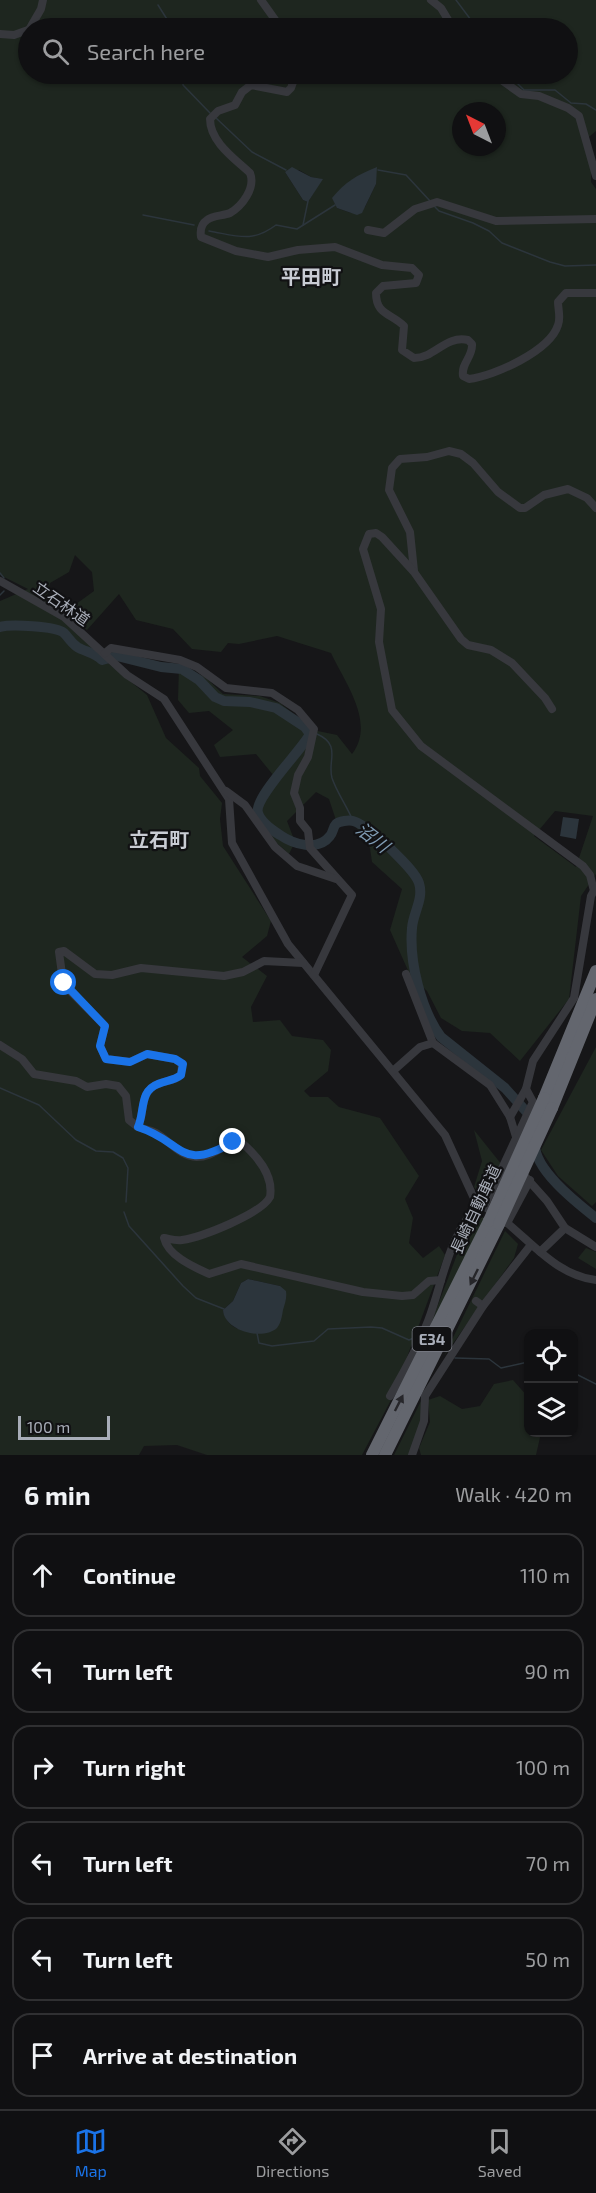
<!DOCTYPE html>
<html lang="en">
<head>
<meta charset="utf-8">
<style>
  body { margin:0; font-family:"Exo 2","Noto Sans JP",sans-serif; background:#19191b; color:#f1f3f6 }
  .controls { position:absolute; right:18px; bottom:18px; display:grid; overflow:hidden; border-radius:12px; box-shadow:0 2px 4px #0004 }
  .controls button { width:54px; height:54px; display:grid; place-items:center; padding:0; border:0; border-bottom:2px solid #303032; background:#101012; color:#f1f3f6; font:30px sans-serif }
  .compass { position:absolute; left:452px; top:102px; width:54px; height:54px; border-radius:50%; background:#101012; box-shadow:0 2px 4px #0004; rotate:318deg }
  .scale { position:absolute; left:18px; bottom:15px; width:92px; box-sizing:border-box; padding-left:6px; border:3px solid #a8adb8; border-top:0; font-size:16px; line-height:21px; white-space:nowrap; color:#a8adb8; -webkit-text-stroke:4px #111113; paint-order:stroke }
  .stop { position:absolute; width:18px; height:18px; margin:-14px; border:4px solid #1a73e8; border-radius:50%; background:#fff }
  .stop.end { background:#1a73e8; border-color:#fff; box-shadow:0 2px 6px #0008 }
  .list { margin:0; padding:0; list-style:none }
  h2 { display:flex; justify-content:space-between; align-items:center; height:78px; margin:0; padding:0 24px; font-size:26px }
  h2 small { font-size:20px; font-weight:400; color:#9c9d9f }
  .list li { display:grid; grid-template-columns:39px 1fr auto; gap:18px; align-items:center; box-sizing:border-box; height:84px; margin:0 12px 12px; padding:0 12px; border:2px solid #303032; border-radius:18px }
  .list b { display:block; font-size:22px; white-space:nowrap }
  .list em { font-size:20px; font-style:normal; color:#9c9d9f }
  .icon { flex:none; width:33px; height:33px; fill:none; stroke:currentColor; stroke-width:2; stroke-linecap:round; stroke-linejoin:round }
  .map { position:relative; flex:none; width:596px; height:1455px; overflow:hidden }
  .search { position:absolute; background:#101012; box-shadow:0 2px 4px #0004; left:18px; right:18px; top:18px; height:66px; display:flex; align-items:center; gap:15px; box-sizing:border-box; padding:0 21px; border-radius:33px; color:#9c9d9f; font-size:22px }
  .sheet { height:654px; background:#101012 }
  nav { display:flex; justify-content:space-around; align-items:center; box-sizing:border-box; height:84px; border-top:2px solid #303032; background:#101012; font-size:16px; color:#9c9d9f }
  nav a { display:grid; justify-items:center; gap:3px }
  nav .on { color:#1a73e8 }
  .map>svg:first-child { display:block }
  .green { fill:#1e261f; fill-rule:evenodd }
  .water { fill:#2c353c }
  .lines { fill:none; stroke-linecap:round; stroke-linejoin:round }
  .stream { stroke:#2c353c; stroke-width:1.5 }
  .river { stroke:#2c353c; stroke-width:10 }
  .minor { stroke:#37383d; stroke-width:8 }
  .highway { stroke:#63666e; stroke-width:12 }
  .highway-bridge { stroke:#63666e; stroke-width:12 }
  .oneway { fill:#26262a }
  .route { stroke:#1a73e8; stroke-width:8 }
  .labels { text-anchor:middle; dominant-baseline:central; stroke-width:4.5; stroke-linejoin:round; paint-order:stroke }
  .shield { fill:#111113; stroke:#7b7e86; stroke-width:1.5 }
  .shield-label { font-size:15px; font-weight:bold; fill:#a8adb8 }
  .street-label { font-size:16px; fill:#a8adb8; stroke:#111113 }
  .water-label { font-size:18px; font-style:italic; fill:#7f9bb3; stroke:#111113 }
  .quarter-label { font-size:20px; font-weight:bold; fill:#c9ccd4; stroke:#111113 }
</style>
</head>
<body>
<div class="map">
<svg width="596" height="1455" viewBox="0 0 596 1455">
  <rect width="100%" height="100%" fill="#161618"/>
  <!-- green -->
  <g class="green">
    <path d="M0,0H596V131L583,142L591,162V182L596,189V874L581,896L569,999L520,1061L490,1033L462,1031L441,1018L427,991L410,975L390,930L402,889L372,862L370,848L356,827L336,820L329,799L316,792L287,821L295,842L289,854L269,836L255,817L278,781L256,754L220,757L214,745L233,730L209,711L189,713L178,700L179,665L205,677L223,694L260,696L280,703L313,730L337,735L352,754C376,723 345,683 331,653L277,636L239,644L228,643L221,652L192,649L173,629L136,620L119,594L87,630L65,612L94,591L92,572L75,555L69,572L50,583L46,601L109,664L147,695L166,738L199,768L200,776L222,803L220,819L223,846L271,921L267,936L242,957L267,976L251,1007L253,1022L280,1020L292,1036L323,1040L331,1050L328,1071L304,1091L310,1097H328L339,1107L380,1118L419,1176L405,1199L413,1218L409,1243L423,1258L439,1246L445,1255L391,1400L362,1455H207L177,1445L144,1446L139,1455H0V601L28,589L0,575ZM28,28H568V74H526L510,81L505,74H28ZM461,111H497V147H461ZM299,170L311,177L322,179L308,202L303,200L285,172ZM376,184L365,207L351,213L337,208ZM555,811L593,816L576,867L534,836ZM248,1279L280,1286L270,1331C250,1333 228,1333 223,1310L233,1301L241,1283Z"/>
    <polygon points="596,1047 596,1202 592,1206 558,1176 541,1150"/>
    <polygon points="474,1130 502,1165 489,1193 482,1197 474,1187 482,1161"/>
    <polygon points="486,1217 428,1331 469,1223 476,1218"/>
    <polygon points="505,1231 518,1244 514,1258 444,1356"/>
    <polygon points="586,1248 596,1252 596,1269 578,1258"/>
    <polygon points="513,1380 528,1397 528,1432 541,1433 536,1455 421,1455 419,1448 430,1422 428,1400 440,1396 462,1409 480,1406 494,1384"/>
    <polygon points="421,1401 421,1425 409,1455 394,1455"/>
  </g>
  <!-- water -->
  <g class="water">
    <polygon points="292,167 311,177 323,179 308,202 303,200 285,172"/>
    <path d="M377,167L376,184L362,213L357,215L337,208L332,198C345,182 357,175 377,167Z"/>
    <polygon points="563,817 579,819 576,839 560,836"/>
    <path d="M248,1279L280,1286L286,1291C287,1298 285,1303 283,1310C282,1316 281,1323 277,1328C263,1341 224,1331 223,1310L233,1301L241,1283Z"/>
  </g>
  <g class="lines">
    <!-- stream -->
    <g class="stream">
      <polyline points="456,0 477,28"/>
      <polyline points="158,5 170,24 169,28"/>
      <polyline points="183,74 183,85 210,113"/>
      <polyline points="514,80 524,90 555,90 571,103 586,104 596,110"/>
      <polyline points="216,118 252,152 286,170"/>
      <polyline points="378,170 406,175 430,201"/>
      <polyline points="435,207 439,211 473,223 489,231 502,243 550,262 565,266 596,265"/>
      <polyline points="143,215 194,225"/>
      <polyline points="303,225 308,201"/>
      <path d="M209,231C238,236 252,243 276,225L297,229L335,205"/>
      <polyline points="0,573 4,578"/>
      <polyline points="0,595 4,591"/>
      <path d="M317,734C342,745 327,761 332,778C337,793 347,806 353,821"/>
      <polyline points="0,1088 39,1105 76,1140 96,1151 113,1152 123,1158 128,1168 126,1202"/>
      <polyline points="124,1212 129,1226 183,1286 196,1298 224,1309"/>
      <polyline points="257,1333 259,1343 272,1346 314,1341 328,1329 371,1327 382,1328 409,1340 416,1337"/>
      <polyline points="455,1358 489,1359 501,1368 528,1362"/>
      <polyline points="574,1373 596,1384"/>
    </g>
    <!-- river -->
    <g class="river">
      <path d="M0,627C10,624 56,626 64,633C70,639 73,646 81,649C90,653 95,653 102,660L117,656L161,667L182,669L199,680L215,697L224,701L250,702L276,708L305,727L310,734C302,750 253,798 258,813C261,823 272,830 280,835C293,844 318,852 330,836C333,833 333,827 336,824C339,821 349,820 353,821C364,824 379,838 387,845C396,855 415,871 419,883C424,899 413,913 412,928C409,962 421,1010 441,1037L505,1088L533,1119"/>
      <path d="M535,1143C533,1169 577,1203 596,1218"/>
    </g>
    <!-- minor -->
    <g class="minor">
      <polyline points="261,0 281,28"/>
      <polyline points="431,0 441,8 453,28"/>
      <polyline points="30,28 41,9 43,0"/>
      <polyline points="0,34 14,35 28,30"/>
      <path d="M296,74L291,88L287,92L251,85L242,92L235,105L218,111L210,119C210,142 235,159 250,173C256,188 242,206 230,213C223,216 213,215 207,220C201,224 200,230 201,237L236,251L268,257L298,250L335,247L382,265L412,268L419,275L416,283L383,286L376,293C376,315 391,313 404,326L402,350L414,358C435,358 445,335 468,340L472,344C473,357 461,363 463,376L469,379C494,376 550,351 558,325C561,318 558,309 558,302L566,293H596"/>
      <polyline points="493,74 521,94 539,96 568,108 579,116 596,176"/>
      <polyline points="368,230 384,233 415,209 437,202 496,221 596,219"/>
      <polyline points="414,571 410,532 389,490 392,468 400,459 427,457 449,451 461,454 473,463 498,492 520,508 525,508 544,495 568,489 587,498 596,508"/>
      <path d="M0,581L64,617L127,675L164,699L229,799L232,843L288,944L445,1135L473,1196C482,1207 495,1213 506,1222C534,1245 559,1276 596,1280"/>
      <polyline points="105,653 111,648 180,660 197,667 226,688 272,693 298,710 314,729 308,757 298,775 294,793 300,808 300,821 308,831 310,848 352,895 314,975"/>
      <polyline points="552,709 545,698 512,663 491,650 468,645 461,639 414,572 382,537 376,533 369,534 363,549 381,609 379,642 392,710 421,746 583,866 590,875 594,891"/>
      <polyline points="226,791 245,805 275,847 297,866 336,879"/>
      <polyline points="406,974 433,1043"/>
      <path d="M0,1045L22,1059L34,1074L76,1081L87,1087L106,1084L118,1086L126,1096L129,1120L138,1127C145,1113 139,1091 158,1084C167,1080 173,1082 181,1075L182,1064L175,1059L147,1054L130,1062L106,1059L100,1046L105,1026L67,988L62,974L59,952L64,951L95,974L112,975L141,968L224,976L243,972L264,961L303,963"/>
      <polyline points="393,1071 420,1047 433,1043 490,1085 510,1117 517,1140"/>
      <polyline points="510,1117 526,1089"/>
      <path d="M138,1127C144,1129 151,1130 156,1133C170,1141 179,1156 197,1157C214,1157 224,1143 241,1142C256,1155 274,1174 270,1197C261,1214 202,1237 182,1240C176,1241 170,1239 164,1238C168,1256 194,1267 209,1274L241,1264L363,1292L402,1296L413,1295L429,1281L441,1280"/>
      <polyline points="521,1172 547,1201 565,1228 596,1247"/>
      <polyline points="484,1207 533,1102 526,1089 533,1061 574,998 591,896 595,889"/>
      <polyline points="507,1223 530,1180"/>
      <polyline points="540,1252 565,1228"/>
      <polyline points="476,1301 483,1306"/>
      <path d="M390,1396C404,1372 418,1347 428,1321C443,1282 448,1234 480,1204"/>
      <polyline points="412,1455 424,1421 425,1396 483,1306 530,1246"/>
    </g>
    <!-- highway -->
    <g class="highway">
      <polyline points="544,1098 596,971"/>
      <polyline points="552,1108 596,999"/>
      <polyline points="372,1455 489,1221"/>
      <polyline points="385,1455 499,1224"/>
    </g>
    <!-- highway-bridge -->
    <g class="highway-bridge">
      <polyline points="489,1221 544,1098"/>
      <polyline points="499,1224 552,1108"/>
    </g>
  </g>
  <!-- one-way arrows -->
  <defs><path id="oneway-solid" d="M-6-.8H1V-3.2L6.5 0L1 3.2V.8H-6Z" transform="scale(1.5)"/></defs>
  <g class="oneway">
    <use href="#oneway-solid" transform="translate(474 1277) rotate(116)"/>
    <use href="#oneway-solid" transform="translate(399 1403) rotate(-63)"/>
  </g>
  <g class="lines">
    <!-- route -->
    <path class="route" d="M64,983L105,1026L100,1046L106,1059L130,1062L147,1054L175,1059L183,1064L181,1075C173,1081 167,1080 158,1084C139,1091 145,1112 138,1127C185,1142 179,1173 233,1142"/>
  </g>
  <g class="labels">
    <!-- shield labels -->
    <rect class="shield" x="412.5" y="1327" width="39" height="24" rx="4.5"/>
    <g class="shield-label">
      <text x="432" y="1339">E34</text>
    </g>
    <!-- street labels -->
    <g class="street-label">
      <text transform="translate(62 603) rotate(35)">立石林道</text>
      <text transform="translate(475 1209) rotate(-65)">長崎自動車道</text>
    </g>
    <!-- water labels -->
    <g class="water-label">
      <text transform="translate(373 837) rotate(38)">沼川</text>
    </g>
    <!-- quarter labels -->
    <g class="quarter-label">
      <text x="311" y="276">平田町</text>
      <text x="159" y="839">立石町</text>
    </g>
  </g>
</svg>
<div class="controls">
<button><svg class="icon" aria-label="locate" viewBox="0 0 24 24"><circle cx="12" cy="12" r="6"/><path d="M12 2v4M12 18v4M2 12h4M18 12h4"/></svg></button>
<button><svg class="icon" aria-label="layers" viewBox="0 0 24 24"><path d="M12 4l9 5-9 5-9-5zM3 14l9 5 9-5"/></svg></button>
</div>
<svg class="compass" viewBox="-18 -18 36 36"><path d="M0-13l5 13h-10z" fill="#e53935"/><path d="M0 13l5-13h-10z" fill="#9c9d9f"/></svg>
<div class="scale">100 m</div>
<div class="stop" style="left:64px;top:983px"></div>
<div class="stop end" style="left:233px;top:1142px"></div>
<div class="search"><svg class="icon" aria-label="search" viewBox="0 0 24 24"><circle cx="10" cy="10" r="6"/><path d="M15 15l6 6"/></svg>Search here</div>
</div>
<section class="sheet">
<h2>6 min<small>Walk · 420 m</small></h2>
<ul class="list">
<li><svg class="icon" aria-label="ahead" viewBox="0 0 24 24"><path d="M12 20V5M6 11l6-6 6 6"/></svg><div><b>Continue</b></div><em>110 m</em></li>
<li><svg class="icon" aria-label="left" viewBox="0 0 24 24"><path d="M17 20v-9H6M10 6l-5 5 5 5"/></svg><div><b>Turn left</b></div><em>90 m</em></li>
<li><svg class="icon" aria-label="right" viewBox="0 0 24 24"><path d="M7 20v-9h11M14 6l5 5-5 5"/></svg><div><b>Turn right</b></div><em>100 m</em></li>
<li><svg class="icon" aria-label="left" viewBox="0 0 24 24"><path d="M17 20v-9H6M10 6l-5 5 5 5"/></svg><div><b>Turn left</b></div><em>70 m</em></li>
<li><svg class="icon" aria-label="left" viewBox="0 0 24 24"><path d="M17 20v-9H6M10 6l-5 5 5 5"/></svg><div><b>Turn left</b></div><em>50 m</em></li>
<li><svg class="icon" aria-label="arrive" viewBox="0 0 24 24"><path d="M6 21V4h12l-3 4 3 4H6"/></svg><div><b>Arrive at destination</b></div></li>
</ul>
</section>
<nav>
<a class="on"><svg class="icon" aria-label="map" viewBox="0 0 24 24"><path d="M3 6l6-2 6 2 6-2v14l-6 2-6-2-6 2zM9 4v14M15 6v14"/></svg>Map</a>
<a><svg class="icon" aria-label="directions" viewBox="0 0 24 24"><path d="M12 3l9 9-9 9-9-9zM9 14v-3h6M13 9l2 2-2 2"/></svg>Directions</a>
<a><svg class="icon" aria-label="saved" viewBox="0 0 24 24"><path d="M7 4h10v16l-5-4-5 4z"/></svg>Saved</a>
</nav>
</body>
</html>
